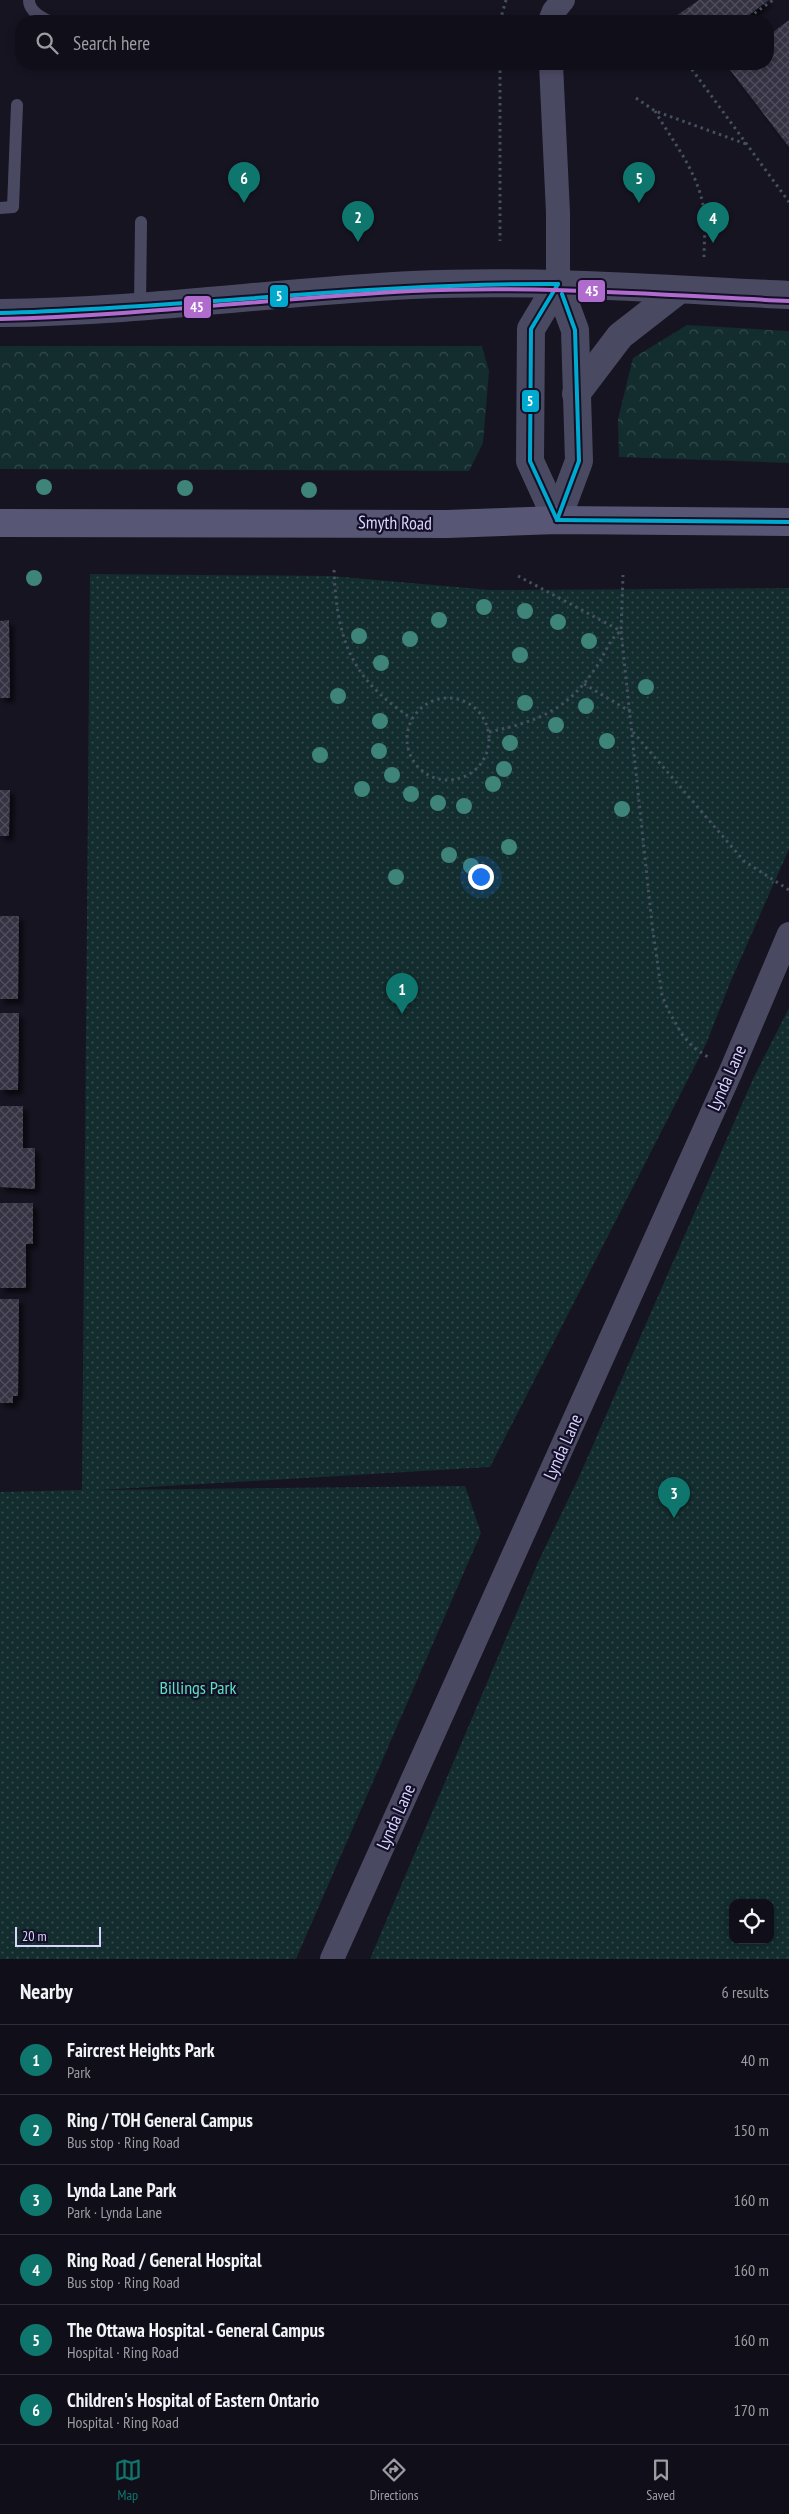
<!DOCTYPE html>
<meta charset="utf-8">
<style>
:root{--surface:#100f19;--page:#1e1d26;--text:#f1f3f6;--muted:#9c9ca2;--line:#302f38;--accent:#0f766e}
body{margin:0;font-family:"PT Sans Narrow",sans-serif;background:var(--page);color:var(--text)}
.controls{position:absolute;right:15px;bottom:15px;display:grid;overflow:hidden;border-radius:10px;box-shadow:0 2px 8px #0003}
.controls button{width:45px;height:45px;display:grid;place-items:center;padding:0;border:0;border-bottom:1px solid var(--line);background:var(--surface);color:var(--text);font:25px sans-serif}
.scale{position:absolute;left:15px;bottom:12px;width:86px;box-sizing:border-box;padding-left:5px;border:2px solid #d9d4ff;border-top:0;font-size:14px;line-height:18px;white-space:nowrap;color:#d9d4ff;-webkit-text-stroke:4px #130f26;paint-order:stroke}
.you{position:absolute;left:480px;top:876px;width:18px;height:18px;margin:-12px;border:4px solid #fff;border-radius:50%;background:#1a73e8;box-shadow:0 0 0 8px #1a73e833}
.badge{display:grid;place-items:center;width:32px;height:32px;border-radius:50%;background:var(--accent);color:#fff;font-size:16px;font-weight:700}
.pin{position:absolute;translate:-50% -41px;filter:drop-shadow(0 1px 2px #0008)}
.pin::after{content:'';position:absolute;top:26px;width:18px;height:15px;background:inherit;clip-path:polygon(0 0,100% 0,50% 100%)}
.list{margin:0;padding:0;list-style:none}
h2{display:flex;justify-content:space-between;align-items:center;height:65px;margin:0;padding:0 20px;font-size:21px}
h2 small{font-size:16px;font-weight:400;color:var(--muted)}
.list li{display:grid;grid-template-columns:32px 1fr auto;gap:15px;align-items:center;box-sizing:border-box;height:70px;padding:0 20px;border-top:1px solid var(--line)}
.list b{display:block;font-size:19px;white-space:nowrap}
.list p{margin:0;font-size:16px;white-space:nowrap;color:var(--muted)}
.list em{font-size:16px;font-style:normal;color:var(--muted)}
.icon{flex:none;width:28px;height:28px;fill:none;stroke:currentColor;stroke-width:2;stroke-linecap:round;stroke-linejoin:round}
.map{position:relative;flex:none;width:789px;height:1959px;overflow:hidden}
.search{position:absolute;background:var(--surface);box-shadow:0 2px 8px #0003;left:15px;right:15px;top:15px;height:55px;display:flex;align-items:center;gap:12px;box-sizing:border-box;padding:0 18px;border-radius:20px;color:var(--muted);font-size:19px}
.sheet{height:485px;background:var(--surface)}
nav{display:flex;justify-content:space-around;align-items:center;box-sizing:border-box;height:70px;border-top:1px solid var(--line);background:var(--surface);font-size:14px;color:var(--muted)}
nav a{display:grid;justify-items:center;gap:2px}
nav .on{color:var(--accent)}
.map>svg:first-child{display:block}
.forest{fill:url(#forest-crowns)}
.park{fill:url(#park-dots);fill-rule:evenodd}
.building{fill:url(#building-cross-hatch);filter:url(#shadow)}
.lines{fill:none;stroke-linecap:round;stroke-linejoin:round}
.path{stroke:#44505f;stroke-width:3;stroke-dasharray:2.5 4;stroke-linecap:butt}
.service{stroke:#4a4962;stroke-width:12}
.minor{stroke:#4a4962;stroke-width:24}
.tertiary{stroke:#4a4962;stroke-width:28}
.secondary{stroke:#575674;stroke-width:28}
.bus-1-casing{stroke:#130f26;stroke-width:8}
.bus-2-casing{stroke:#130f26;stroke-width:8}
.bus-1{stroke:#00a9ce;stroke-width:4}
.bus-2{stroke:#b06ccc;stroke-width:4}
.tree{fill:#3e8478}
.labels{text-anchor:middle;stroke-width:4.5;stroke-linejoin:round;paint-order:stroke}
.street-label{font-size:18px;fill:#d9d4ff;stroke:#130f26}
.park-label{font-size:18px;fill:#5fe0c0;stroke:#130f26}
.line-badge{stroke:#130f26;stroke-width:2}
.badge-label{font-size:14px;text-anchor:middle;font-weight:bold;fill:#fff}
</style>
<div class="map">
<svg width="789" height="1959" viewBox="0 0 789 1959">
<defs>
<pattern id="forest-crowns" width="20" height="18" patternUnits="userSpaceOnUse" patternTransform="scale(1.25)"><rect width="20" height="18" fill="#132c2d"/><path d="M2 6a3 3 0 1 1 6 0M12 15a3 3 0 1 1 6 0" fill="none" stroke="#354a4c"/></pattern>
<pattern id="park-dots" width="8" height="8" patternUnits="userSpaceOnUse" patternTransform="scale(1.25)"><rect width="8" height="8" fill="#132c2d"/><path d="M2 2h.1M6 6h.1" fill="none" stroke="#354a4c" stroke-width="1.8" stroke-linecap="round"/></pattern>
<pattern id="building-cross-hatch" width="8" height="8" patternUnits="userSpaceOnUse" patternTransform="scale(1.25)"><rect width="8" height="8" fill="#343243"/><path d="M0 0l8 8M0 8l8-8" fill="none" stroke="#514f5f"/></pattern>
<filter id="shadow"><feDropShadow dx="4.5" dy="4.5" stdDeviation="2.5" flood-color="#0009"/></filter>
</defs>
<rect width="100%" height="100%" fill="#161421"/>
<g class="forest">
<polygon points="687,325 789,331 789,463 619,457 618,419 633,358"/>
<polygon points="0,346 482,346 489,371 483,443 469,471 0,469"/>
</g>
<g class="park">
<polygon points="90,574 331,576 490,590 789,588 789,849 730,983 706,1044 490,1467 99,1490 465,1486 481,1533 296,1959 0,1959 0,1492 82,1490"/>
<path d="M789 1008V1959H370L539 1560 579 1477 753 1079ZM733 1903H770V1940H733Z"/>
</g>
<g class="building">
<polygon points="699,0 769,0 741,21 679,21 676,16"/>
<polygon points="789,20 789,147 727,66 731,64 768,64 768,36"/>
<polygon points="9,620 10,698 0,698 0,621"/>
<polygon points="0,790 10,790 9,836 0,836"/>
<polygon points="0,916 19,916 18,999 0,999"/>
<polygon points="0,1013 19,1013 18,1090 0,1090"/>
<polygon points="0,1106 23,1106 23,1148 35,1148 35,1189 0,1187"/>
<polygon points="0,1203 33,1203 33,1244 26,1244 26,1288 0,1288"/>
<polygon points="0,1299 19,1299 18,1396 13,1396 13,1403 0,1403"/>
</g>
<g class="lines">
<g class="path">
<polyline points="500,21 506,0"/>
<polyline points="744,21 773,0"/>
<polyline points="500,64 500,241"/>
<polyline points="688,64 789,202"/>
<polyline points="636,98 655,111 746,144"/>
<path d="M655 111C673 142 699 173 704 211 706 226 704 242 704 257"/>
<path d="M334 570C336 615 342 657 376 690 386 701 400 710 412 719"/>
<polyline points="518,576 621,631 652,924 662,995 668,1010 683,1036 693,1047 708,1057"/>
<polyline points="584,684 631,712"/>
<circle cx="448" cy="739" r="41"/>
<path d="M489 732C539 721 568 710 597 666 605 654 609 639 621 631L623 575"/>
<polyline points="633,732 744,861 789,890"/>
</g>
<g class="service">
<path d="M29 0C29 11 40 17 49 21"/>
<polyline points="0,208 13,207 17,105"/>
<polyline points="140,306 141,222"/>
</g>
<g class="minor">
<polyline points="550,21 554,11 563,0"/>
<polyline points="551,64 558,213 558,284"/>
<polyline points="332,1959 731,1071 789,934"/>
</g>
<g class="tertiary">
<path d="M0 313C138 312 274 292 412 285 537 279 664 289 789 295"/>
<polyline points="576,394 620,336 679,290"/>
<polyline points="557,520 530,461 531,329 558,284"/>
<polyline points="557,520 579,461 575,330 558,284"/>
</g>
<polyline class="secondary" points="0,523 447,524 557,520 789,522"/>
<g class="bus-1-casing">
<g id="bus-1">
<path d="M0 313C186 308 371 283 558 284"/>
<polyline points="557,520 530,461 531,329 558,284"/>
<polyline points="557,520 579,461 575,330 562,294"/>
<polyline points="557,520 789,522"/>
</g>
</g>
<g class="bus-2-casing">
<path id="bus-2" d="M0 319C138 316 274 298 412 291 537 285 663 295 789 301"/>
</g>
<use href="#bus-1" class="bus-1"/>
<use href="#bus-2" class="bus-2"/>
</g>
<g class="tree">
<circle cx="44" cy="487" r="8"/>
<circle cx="185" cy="488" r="8"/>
<circle cx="309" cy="490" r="8"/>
<circle cx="34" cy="578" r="8"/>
<circle cx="484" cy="607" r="8"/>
<circle cx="525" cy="611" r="8"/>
<circle cx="439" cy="620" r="8"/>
<circle cx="558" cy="622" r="8"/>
<circle cx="359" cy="636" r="8"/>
<circle cx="410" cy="639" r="8"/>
<circle cx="589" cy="641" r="8"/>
<circle cx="520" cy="655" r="8"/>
<circle cx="381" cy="663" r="8"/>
<circle cx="646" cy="687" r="8"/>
<circle cx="338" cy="696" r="8"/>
<circle cx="525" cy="703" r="8"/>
<circle cx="586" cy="706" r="8"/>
<circle cx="380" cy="721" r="8"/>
<circle cx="556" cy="725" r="8"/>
<circle cx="607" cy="741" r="8"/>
<circle cx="510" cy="743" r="8"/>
<circle cx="379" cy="751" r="8"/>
<circle cx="320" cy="755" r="8"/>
<circle cx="504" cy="769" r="8"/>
<circle cx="392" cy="775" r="8"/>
<circle cx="493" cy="784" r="8"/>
<circle cx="362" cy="789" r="8"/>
<circle cx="411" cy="794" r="8"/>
<circle cx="438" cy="803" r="8"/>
<circle cx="464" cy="806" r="8"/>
<circle cx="622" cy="809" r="8"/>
<circle cx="509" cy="847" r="8"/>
<circle cx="449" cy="855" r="8"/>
<circle cx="471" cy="866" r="8"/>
<circle cx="396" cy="877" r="8"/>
</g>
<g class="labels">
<g class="street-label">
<text transform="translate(395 523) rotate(1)" y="6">Smyth Road</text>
<text transform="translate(727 1078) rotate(-66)" y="6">Lynda Lane</text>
<text transform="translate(563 1447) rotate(-66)" y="6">Lynda Lane</text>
<text transform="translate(396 1817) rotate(-66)" y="6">Lynda Lane</text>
</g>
<g class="park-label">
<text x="198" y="1694">Billings Park</text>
</g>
</g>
<g class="line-badge">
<rect x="577" y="279" width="29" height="24" rx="5" fill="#b06ccc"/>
<rect x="269" y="284" width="20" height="24" rx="5" fill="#00a9ce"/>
<rect x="183" y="295" width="29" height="24" rx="5" fill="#b06ccc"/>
<rect x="521" y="389" width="19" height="24" rx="5" fill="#00a9ce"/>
</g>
<g class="badge-label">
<text x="592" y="296">45</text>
<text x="279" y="301">5</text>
<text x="197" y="312">45</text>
<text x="530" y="406">5</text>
</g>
</svg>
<div class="controls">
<button><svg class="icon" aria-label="locate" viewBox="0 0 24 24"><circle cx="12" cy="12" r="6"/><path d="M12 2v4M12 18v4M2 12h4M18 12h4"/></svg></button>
</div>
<div class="scale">20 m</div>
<div class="you"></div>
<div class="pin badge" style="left:402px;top:1014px">1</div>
<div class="pin badge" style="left:358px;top:242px">2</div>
<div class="pin badge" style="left:674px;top:1518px">3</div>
<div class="pin badge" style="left:713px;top:243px">4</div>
<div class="pin badge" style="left:639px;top:203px">5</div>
<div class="pin badge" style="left:244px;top:203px">6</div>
<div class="search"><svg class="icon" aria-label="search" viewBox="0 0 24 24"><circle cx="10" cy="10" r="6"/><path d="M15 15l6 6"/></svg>Search here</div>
</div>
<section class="sheet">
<h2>Nearby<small>6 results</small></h2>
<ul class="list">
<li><span class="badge">1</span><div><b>Faircrest Heights Park</b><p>Park</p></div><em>40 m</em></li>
<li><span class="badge">2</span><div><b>Ring / TOH General Campus</b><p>Bus stop · Ring Road</p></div><em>150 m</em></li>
<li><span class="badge">3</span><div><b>Lynda Lane Park</b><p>Park · Lynda Lane</p></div><em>160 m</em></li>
<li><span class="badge">4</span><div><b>Ring Road / General Hospital</b><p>Bus stop · Ring Road</p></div><em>160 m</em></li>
<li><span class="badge">5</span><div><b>The Ottawa Hospital - General Campus</b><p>Hospital · Ring Road</p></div><em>160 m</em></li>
<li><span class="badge">6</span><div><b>Children's Hospital of Eastern Ontario</b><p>Hospital · Ring Road</p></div><em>170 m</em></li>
</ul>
</section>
<nav>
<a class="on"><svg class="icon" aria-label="map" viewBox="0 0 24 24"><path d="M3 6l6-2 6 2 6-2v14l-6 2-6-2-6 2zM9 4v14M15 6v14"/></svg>Map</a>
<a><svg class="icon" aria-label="directions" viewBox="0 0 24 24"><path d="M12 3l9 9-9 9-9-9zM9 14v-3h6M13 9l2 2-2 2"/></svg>Directions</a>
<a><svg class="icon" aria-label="saved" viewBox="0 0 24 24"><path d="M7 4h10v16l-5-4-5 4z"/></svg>Saved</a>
</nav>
